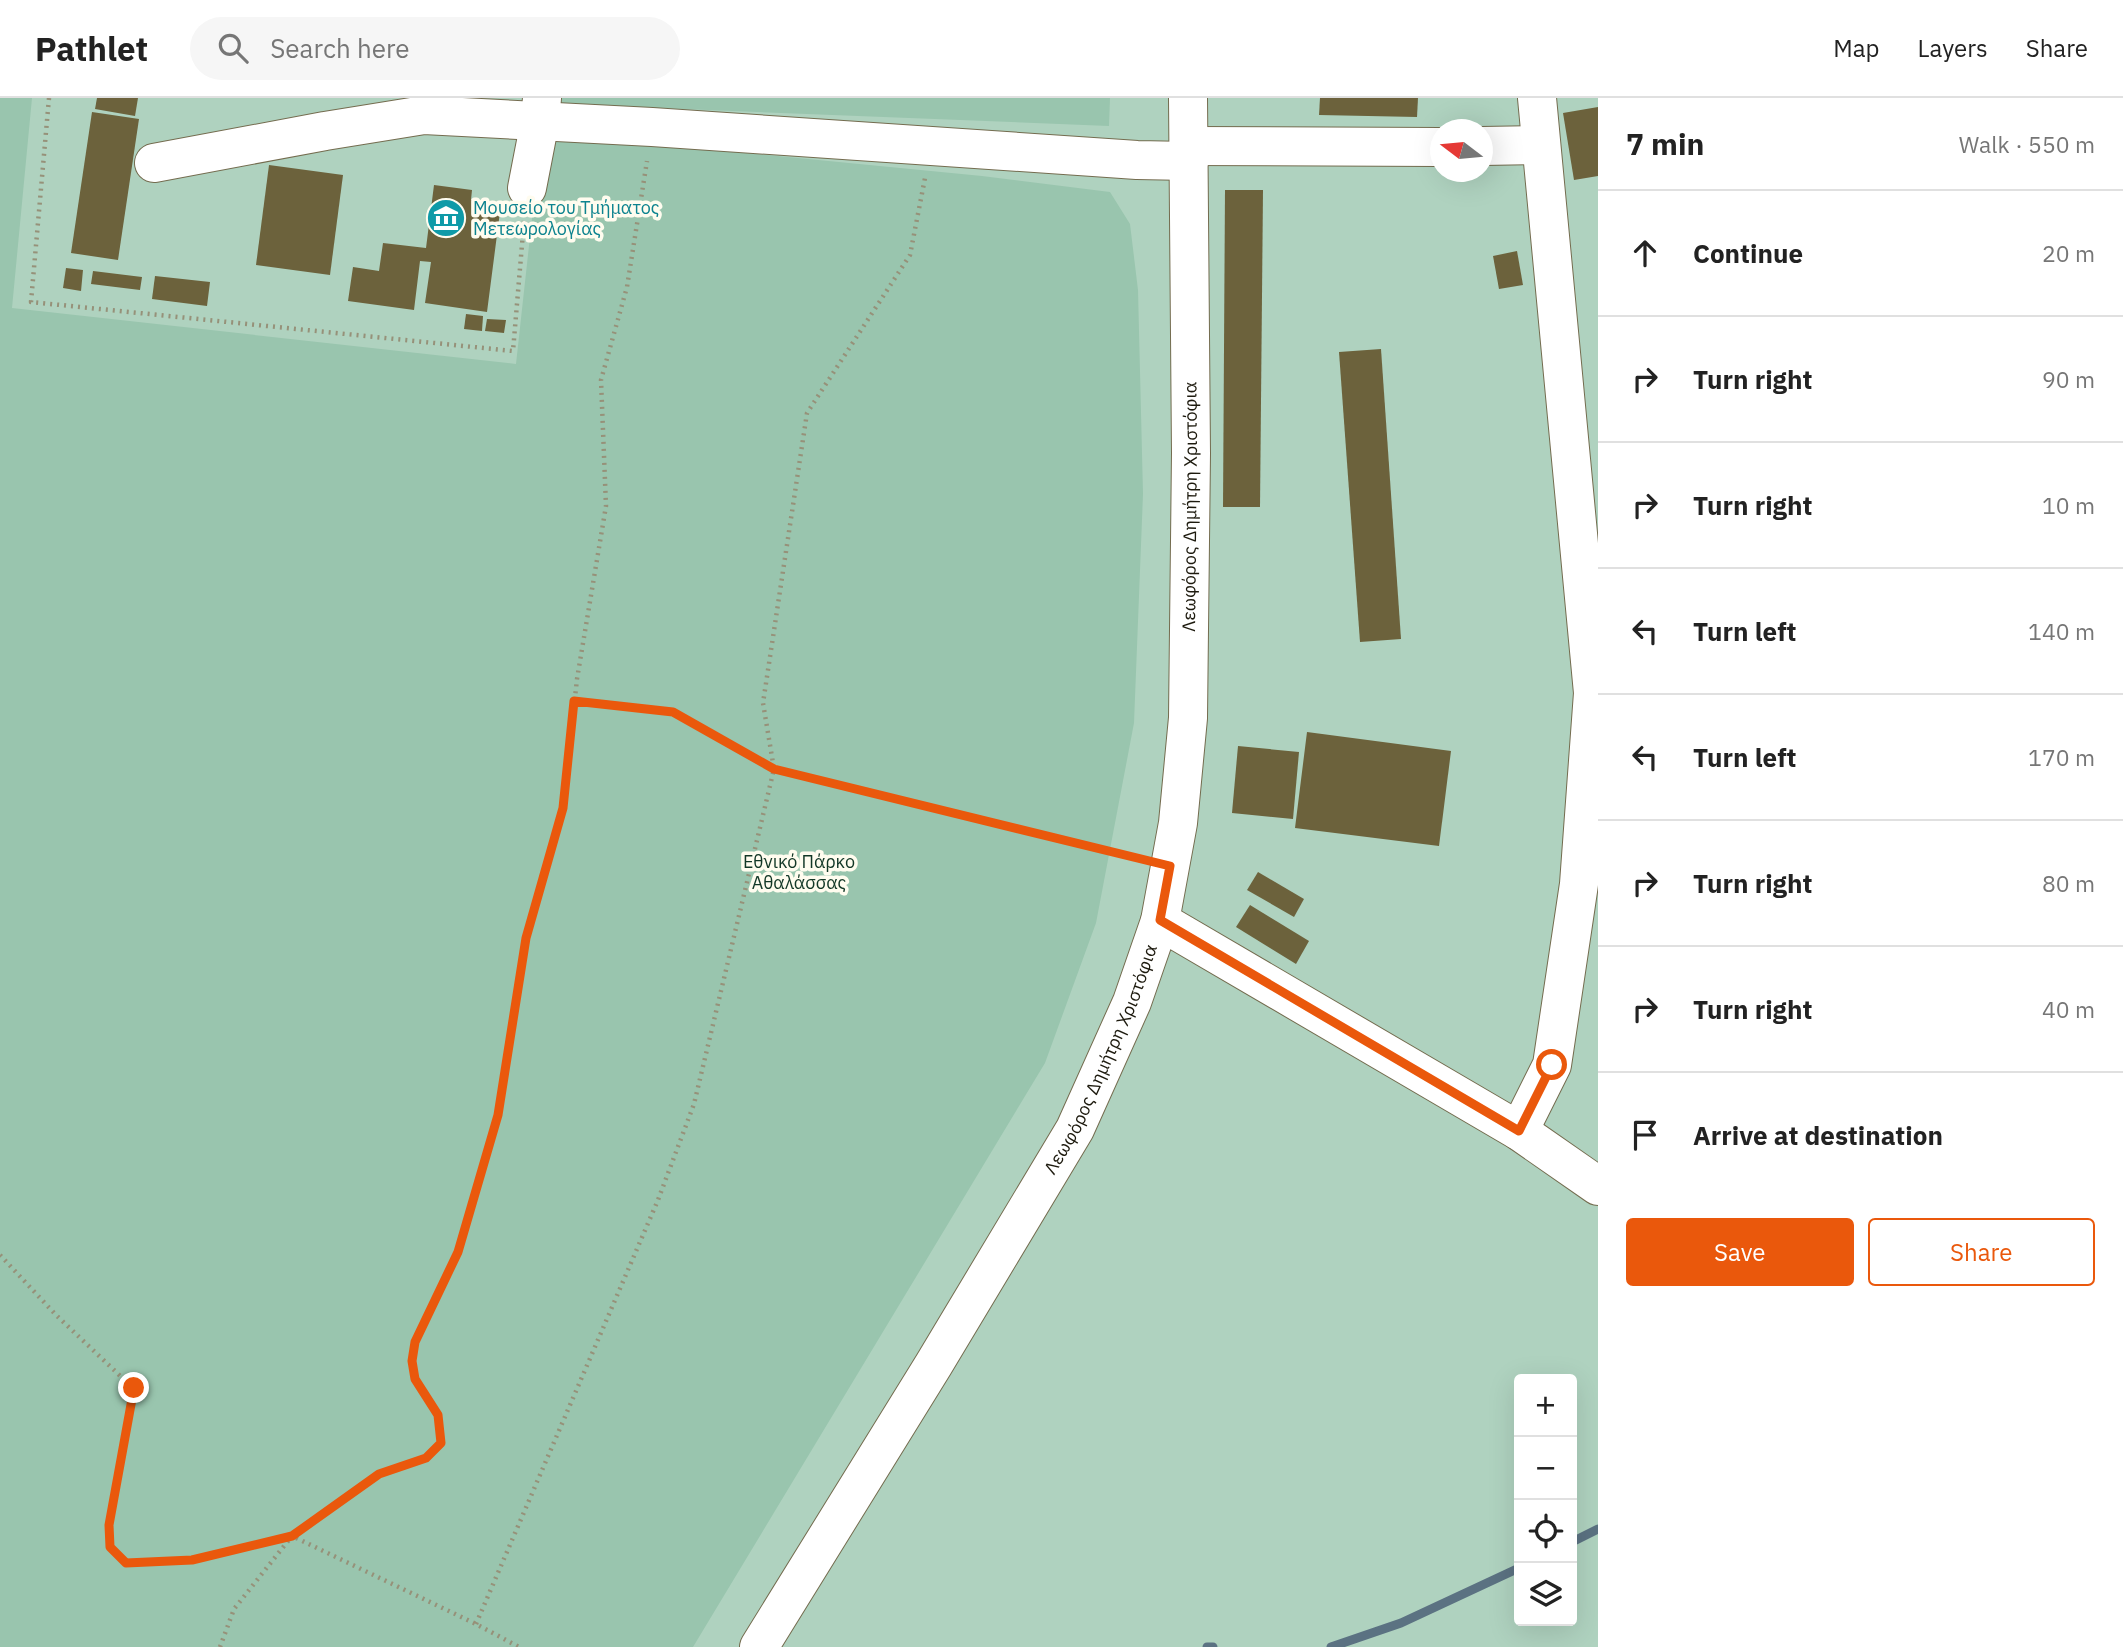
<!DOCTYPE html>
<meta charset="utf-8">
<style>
:root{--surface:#fff;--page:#f6f6f6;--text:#222;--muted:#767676;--line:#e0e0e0;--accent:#ea580c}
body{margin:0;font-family:"IBM Plex Sans",sans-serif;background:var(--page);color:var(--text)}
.controls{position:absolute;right:21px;bottom:21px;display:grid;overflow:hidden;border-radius:7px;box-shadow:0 7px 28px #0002}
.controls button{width:63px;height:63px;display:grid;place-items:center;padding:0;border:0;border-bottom:2px solid var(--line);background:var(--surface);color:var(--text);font:35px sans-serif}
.compass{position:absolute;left:1430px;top:21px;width:63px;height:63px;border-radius:50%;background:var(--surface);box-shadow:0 7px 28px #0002;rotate:286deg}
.stop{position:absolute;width:21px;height:21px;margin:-16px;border:5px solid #ea580c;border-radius:50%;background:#fff}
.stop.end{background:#ea580c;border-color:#fff;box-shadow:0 2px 7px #0008}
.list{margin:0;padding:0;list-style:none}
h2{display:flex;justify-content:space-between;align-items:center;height:91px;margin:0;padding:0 28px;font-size:30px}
h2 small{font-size:23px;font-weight:400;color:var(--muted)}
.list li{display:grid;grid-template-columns:46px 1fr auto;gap:21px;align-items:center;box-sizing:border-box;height:126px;padding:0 28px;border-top:2px solid var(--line)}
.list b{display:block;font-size:26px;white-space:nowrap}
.list em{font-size:23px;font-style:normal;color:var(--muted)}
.actions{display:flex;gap:14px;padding:21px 28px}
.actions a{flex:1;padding:16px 0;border:2px solid var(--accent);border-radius:7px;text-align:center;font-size:24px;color:var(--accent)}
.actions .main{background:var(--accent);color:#fff}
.icon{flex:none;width:38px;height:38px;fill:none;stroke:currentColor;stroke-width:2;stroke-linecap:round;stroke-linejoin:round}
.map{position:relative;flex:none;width:1598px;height:1549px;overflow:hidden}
header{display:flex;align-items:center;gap:42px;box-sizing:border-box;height:98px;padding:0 35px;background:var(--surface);border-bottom:2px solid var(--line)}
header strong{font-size:33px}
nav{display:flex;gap:38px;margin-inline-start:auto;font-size:24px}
.search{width:490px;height:63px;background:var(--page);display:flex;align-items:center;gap:18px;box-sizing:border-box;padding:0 24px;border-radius:38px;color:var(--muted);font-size:26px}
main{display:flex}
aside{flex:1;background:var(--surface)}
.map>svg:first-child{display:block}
.green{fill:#afd2bf;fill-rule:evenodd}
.forest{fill:#99c5ae}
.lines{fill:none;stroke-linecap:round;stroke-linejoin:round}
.stream{stroke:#5b7282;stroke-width:9}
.building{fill:#6c623c}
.minor-casing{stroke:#746c4f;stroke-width:40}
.major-casing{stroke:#746c4f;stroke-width:40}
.path{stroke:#969179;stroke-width:4.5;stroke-dasharray:2 5;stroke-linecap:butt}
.minor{stroke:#fff;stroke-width:38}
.major{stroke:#fff;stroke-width:38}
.route{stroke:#ea580c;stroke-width:9}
.labels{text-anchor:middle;stroke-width:7;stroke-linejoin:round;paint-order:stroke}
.culture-label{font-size:18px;fill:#0d838f;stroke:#fffcef;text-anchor:start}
.street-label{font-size:18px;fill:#1d1a0e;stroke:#fffcef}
.park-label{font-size:18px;fill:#123726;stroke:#fffcef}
</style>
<header>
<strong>Pathlet</strong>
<div class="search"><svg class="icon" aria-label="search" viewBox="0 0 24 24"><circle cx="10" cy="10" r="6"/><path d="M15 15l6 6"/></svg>Search here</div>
<nav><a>Map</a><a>Layers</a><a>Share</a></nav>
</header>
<main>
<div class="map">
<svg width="1598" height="1549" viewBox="0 0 1598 1549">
<rect width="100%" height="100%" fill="#f7efce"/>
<path class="green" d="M0 0H1598V1549H0ZM1440 32H1482V74H1440ZM1519 1281H1572V1523H1519Z"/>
<g class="forest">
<polygon points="0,0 32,0 12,210 516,266 536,84 550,36 982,78 1110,94 1130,126 1138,192 1143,396 1134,625 1096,825 1045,965 693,1549 0,1549"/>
<polygon points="557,0 1110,0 1109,28 557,6"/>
</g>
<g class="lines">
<g class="stream">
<polyline points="1572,1444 1598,1431"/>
<polyline points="1207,1549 1213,1549"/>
<polyline points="1331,1549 1401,1525 1519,1470"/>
</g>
</g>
<g class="building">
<polygon points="97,0 138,0 135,18 95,11"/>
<polygon points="1320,0 1418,0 1417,19 1319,17"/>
<polygon points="1598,9 1598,78 1574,82 1563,15"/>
<polygon points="92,14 139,21 118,162 71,155"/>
<polygon points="269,67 343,77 330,177 256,167"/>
<polygon points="434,87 472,92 471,102 501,106 487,214 425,205 431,164 420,163 414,212 348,203 353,169 379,173 383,145 426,150"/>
<polygon points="1225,92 1263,92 1260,409 1223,409"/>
<polygon points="1517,153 1523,187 1499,191 1493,158"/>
<polygon points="66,170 83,172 81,193 63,190"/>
<polygon points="93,173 142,179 140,192 91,186"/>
<polygon points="155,178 210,184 207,208 152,201"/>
<polygon points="466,216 483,218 482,233 464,231"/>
<polygon points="487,221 506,222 504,235 485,233"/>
<polygon points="1381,251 1401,541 1360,544 1339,254"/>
<polygon points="1307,634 1451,653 1439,748 1295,730"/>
<polygon points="1238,648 1299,654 1293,721 1232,715"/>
<polygon points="1258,774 1304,801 1294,819 1247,792"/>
<polygon points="1250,807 1309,843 1296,866 1236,829"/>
</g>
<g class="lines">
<g class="minor-casing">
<g id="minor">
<polyline points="1189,48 1440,49"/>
<polyline points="1482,48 1541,47"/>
<polyline points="154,65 325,33 424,17 652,29 1137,62 1189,63"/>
<polyline points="527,90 540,23 542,0"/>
<polyline points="1160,823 1519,1033 1598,1088"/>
<polyline points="1519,1033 1552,967 1579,786 1593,595 1537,0"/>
</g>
</g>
<g class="major-casing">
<g id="major">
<path id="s1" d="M759 1549 934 1266 1075 1031 1132 904 1160 823 1178 725 1188 620 1191 355 1188 0"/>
</g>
</g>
<g class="path">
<polyline points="49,0 31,204 513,253 524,123"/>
<polyline points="574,603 673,614 774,671 1139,760"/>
<polyline points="0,1157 56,1217 134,1291 109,1427 110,1449 126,1465 192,1462 292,1438 476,1526 519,1549"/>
<polyline points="476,1526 658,1102 694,1006 774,671 763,605 807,315 910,157 925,80"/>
<polyline points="220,1549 234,1511 292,1438 379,1376 426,1360 441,1345 438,1317 415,1281 412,1263 415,1244 458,1154 498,1017 526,840 563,711 577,581 606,408 601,282 627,189 647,63"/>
</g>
<use href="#minor" class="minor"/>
<use href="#major" class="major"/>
</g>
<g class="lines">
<polyline class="route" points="134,1290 109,1427 110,1449 126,1465 192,1462 292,1438 379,1376 426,1360 441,1345 438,1317 415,1281 412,1263 415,1244 458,1154 498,1017 526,840 563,710 574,603 673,614 774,671 1170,768 1160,822 1519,1033 1552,967"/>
</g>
<defs>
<g id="museum-disc" transform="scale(2.0125)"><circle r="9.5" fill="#0f9aa8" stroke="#fffcef"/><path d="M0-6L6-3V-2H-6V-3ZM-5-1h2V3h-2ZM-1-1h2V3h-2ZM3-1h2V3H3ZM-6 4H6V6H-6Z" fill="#fff"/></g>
</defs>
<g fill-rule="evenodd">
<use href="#museum-disc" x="446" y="120"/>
</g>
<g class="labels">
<g class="culture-label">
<text x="473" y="116">Μουσείο του Τμήματος<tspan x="473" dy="21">Μετεωρολογίας</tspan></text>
</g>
<g class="street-label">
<text dy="6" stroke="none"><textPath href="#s1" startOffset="1248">Λεωφόρος Δημήτρη Χριστόφια</textPath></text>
<text dy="6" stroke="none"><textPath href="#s1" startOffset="681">Λεωφόρος Δημήτρη Χριστόφια</textPath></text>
</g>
<g class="park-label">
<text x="799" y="770">Εθνικό Πάρκο<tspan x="799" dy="21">Αθαλάσσας</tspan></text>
</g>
</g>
</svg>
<div class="controls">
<button>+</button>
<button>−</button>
<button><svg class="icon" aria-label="locate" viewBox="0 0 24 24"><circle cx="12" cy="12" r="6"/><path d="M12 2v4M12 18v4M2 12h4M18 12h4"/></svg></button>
<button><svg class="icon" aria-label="layers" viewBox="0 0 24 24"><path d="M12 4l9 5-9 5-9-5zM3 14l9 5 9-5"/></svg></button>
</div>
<svg class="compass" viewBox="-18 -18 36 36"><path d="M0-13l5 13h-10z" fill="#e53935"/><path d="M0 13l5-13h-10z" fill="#767676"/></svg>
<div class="stop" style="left:1552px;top:967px"></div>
<div class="stop end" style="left:134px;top:1290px"></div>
</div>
<aside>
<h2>7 min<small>Walk · 550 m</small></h2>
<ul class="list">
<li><svg class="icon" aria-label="ahead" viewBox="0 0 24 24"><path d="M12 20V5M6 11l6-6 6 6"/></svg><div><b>Continue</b></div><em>20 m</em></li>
<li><svg class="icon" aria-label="right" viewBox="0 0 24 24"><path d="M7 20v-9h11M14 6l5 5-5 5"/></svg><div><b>Turn right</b></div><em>90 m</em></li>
<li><svg class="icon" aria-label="right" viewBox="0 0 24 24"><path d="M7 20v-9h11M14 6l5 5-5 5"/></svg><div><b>Turn right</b></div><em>10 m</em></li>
<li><svg class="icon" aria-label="left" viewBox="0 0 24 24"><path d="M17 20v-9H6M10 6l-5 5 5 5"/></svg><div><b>Turn left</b></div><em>140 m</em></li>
<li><svg class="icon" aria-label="left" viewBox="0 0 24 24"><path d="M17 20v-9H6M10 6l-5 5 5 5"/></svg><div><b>Turn left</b></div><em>170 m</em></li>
<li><svg class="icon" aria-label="right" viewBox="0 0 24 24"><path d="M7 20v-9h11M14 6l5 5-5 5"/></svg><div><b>Turn right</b></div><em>80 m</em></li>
<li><svg class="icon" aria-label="right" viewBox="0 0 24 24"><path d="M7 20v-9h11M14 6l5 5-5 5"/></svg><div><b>Turn right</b></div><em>40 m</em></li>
<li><svg class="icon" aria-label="arrive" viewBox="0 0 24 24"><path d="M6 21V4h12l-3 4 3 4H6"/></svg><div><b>Arrive at destination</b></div></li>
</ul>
<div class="actions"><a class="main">Save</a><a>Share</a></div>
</aside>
</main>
